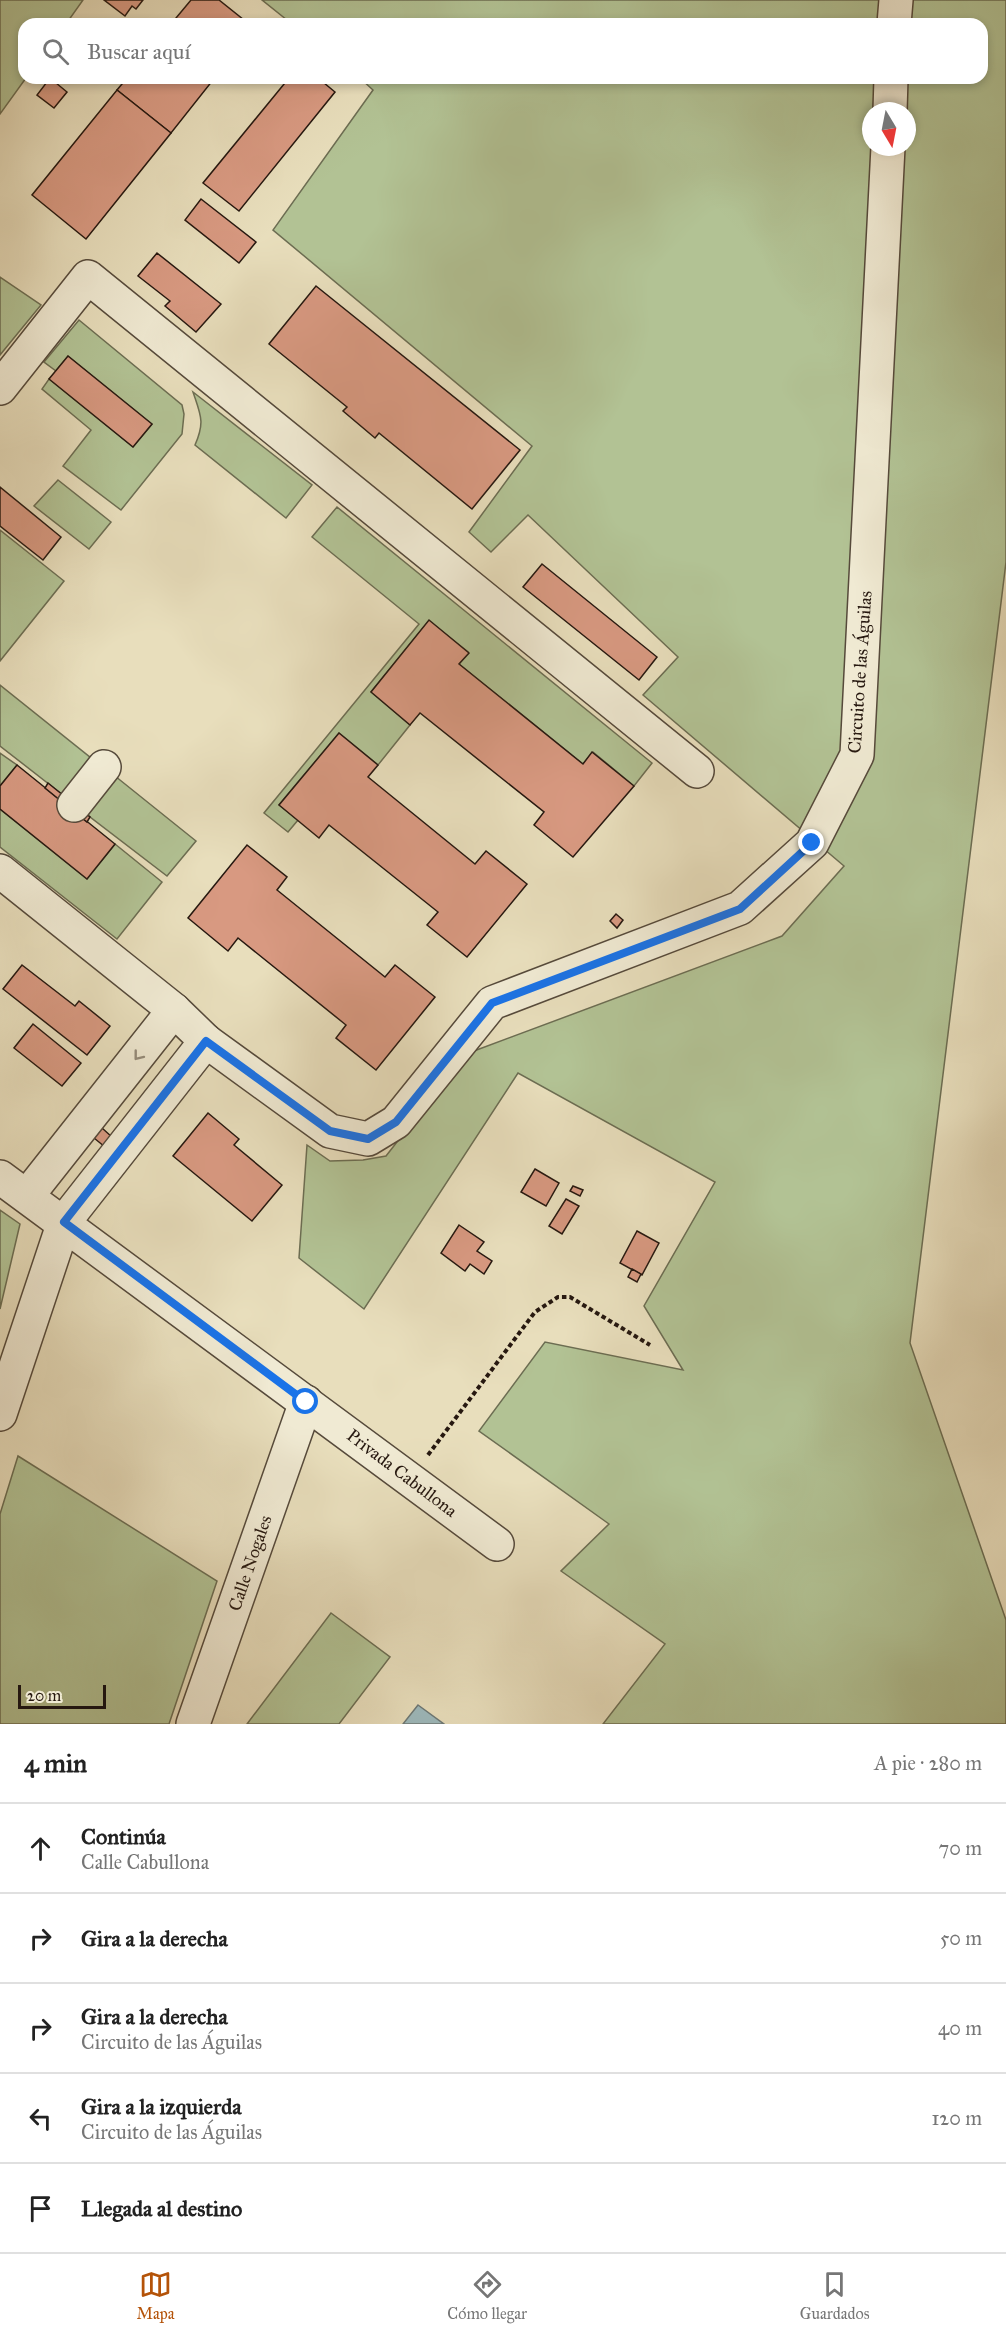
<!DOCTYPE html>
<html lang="es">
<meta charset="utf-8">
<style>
:root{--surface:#fff;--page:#f6f6f6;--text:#222;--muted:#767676;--line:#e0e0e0;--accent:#b45309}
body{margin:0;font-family:"IM FELL Great Primer",serif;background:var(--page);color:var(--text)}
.compass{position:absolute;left:862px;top:102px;width:54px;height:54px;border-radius:50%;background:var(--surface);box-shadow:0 3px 9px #0003;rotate:170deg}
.scale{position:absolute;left:18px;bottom:15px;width:88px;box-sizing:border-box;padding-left:6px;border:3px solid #261810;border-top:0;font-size:16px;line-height:21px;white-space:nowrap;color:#261810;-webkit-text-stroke:4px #f0ead3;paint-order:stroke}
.stop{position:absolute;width:18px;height:18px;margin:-14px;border:4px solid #1a73e8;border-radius:50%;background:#fff}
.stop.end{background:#1a73e8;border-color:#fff;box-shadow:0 2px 6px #0008}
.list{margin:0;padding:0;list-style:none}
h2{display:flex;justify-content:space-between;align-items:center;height:78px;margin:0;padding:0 24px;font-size:26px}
h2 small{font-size:20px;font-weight:400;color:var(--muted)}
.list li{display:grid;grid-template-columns:39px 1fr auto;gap:18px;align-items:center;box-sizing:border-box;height:90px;padding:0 24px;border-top:2px solid var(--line)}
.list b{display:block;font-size:22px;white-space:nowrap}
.list p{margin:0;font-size:20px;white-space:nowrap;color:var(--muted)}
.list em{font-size:20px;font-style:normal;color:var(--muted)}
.icon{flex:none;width:33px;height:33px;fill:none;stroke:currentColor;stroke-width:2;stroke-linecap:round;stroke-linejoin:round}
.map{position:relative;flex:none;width:1006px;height:1724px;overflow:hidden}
.search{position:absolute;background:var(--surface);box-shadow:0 3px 9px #0003;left:18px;right:18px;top:18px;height:66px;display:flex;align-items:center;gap:15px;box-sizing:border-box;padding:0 21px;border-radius:18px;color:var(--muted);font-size:22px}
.sheet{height:528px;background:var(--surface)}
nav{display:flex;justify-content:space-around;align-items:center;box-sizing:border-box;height:84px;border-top:2px solid var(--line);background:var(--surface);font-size:16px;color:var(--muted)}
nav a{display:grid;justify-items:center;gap:3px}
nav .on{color:var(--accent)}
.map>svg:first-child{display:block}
.green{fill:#b2c294;stroke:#6c6d52;stroke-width:1.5;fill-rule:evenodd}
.water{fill:#9db9bc;stroke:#6d7977;stroke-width:1.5}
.building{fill:#d89981;stroke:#261810;stroke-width:1.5}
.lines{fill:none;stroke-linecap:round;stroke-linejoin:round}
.minor-casing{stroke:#564a3b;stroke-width:36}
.path{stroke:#261810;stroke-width:4;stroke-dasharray:4.5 3;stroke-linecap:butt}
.minor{stroke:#f0ead3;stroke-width:33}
.oneway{stroke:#958c7b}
.route{stroke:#1a73e8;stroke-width:8}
.labels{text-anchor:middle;stroke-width:4.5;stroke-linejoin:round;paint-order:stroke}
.street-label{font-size:18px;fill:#261810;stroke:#f0ead3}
</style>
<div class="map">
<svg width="1006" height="1724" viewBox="0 0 1006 1724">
<rect width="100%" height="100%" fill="#e8debc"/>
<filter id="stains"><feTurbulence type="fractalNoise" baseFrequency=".00333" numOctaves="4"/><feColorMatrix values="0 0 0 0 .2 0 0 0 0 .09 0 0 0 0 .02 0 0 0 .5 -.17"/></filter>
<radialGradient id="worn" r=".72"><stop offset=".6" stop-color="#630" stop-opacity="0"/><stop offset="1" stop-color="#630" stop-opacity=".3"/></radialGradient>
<g class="green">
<polygon points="0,0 83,0 66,24 24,24 24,78 26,78 0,114"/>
<path d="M262 0H1006V562L910 1343 1006 1620V1724H603L665 1644 561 1571 609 1524 479 1431 545 1342 683 1370 644 1306 715 1182 518 1073 364 1309 299 1258 307 1145 330 1161 363 1160 386 1156 466 1054 782 936 844 866 643 695 678 657 528 515 491 552 469 532 532 446 273 230 373 90 360 78H982V24H292ZM871 111H907V147H871Z"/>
<polygon points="0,277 41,305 0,355"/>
<polygon points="79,320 182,405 184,414 182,434 121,510 63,466 91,430 42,389 49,379 133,447 152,424 68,356 56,371 44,362"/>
<path d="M193 392 312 485 286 518 195 445C205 422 201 416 193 392Z"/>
<polygon points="58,480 111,522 89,549 34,506"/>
<polygon points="337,507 652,763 634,786 593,752 583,764 459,664 468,652 429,621 371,692 410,725 378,765 339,733 279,805 298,820 288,832 264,813 419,624 312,537"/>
<polygon points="0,530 64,581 0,661"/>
<polygon points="0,685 96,762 68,799 0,746"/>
<polygon points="0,753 17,765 0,786"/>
<polygon points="110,772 196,841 167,876 81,810"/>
<polygon points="0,809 87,879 115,844 162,882 117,939 0,847"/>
<polygon points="0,1210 20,1224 0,1309"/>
<polygon points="18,1456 217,1581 169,1724 0,1724 0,1514"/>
<polygon points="331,1613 390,1657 339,1724 247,1724"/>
</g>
<polygon class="water" points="418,1705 444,1724 403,1724"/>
<g class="building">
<polygon points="104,0 143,0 136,9 132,6 125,16"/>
<polygon points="191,0 219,0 249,24 171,24"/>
<polygon points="50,78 67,92 54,108 37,95"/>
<polygon points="127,78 210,78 213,80 171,133 117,90"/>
<polygon points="289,78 318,78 335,92 239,211 203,183"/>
<polygon points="117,90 171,133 86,239 32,195"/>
<polygon points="201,199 256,242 239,263 185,220"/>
<polygon points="157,253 221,304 196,332 165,306 170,301 138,276"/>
<polygon points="316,286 520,450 472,509 379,433 375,438 343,411 347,407 269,344"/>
<polygon points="68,356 152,424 133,447 49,379"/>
<polygon points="0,487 61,537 43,560 0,526"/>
<polygon points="542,564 657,657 639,680 523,587"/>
<polygon points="429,620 469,653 459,664 583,764 592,752 634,786 573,857 534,825 544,812 420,713 410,725 371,692"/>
<polygon points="339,733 378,765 368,777 475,864 486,851 527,884 467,957 427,925 438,912 329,825 319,838 279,805"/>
<polygon points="17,765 115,844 87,879 0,809 0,786"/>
<polygon points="48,783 90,817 87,822 45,788"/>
<polygon points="247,845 287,877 277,890 385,977 395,965 435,997 376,1070 336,1038 346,1025 238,938 228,951 188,918"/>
<polygon points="616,914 623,920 617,928 610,921"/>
<polygon points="22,965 75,1006 79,1001 110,1026 87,1055 3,989"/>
<polygon points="33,1024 81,1063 62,1086 14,1048"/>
<polygon points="208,1113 239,1139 234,1145 282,1185 252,1221 173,1156"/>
<polygon points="102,1128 112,1137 105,1147 94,1138"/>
<polygon points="535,1169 559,1183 546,1206 521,1192"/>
<polygon points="573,1186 583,1190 580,1196 570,1191"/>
<polygon points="566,1199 579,1206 562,1234 549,1226"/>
<polygon points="459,1225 484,1242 477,1251 492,1261 484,1274 470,1264 465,1271 441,1253"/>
<polygon points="637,1231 659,1243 642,1275 620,1263"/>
<polygon points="632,1269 641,1274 637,1282 628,1277"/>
</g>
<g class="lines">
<g class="minor-casing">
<g id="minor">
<polyline points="894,24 896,0"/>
<polyline points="890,111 891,78"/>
<polyline points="0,388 88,277 697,771"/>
<polyline points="74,805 104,767"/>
<polyline points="0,871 174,1010 206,1041 330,1131 368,1139 396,1122 492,1003 740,908 812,843 857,755 888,147"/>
<polyline points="0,1177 497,1544"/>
<polyline points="27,1196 174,1010"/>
<polyline points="0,1414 64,1222 206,1041"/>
<polyline points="193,1724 306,1402"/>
</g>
</g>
<polyline class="path" points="428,1455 535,1312 558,1297 570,1297 650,1345"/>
<use href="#minor" class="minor"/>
</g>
<defs><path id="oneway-chevron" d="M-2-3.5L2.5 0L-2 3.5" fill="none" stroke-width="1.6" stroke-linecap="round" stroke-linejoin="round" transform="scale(1.5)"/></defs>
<use class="oneway" href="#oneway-chevron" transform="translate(138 1056) rotate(128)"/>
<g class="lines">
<polyline class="route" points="306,1402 64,1222 206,1041 330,1131 368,1139 396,1122 492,1003 740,909 812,843"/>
</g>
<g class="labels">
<g class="street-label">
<text transform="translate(860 672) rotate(-86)" y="6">Circuito de las Águilas</text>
<text transform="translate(402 1473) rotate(37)" y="6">Privada Cabullona</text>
<text transform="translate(250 1563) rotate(-71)" y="6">Calle Nogales</text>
</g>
</g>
<rect width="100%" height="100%" filter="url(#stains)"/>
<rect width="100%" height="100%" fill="url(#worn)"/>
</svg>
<svg class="compass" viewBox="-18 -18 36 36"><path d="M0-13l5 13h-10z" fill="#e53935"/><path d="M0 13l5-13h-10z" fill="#767676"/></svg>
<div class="scale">20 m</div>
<div class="stop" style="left:306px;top:1402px"></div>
<div class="stop end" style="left:812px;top:843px"></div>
<div class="search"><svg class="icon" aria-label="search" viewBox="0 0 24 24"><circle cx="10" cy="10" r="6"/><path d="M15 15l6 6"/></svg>Buscar aquí</div>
</div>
<section class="sheet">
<h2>4 min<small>A pie · 280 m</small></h2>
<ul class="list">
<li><svg class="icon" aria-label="ahead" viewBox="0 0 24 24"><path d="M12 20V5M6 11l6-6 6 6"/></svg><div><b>Continúa</b><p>Calle Cabullona</p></div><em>70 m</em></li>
<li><svg class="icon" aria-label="right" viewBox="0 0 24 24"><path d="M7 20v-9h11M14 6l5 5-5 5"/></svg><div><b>Gira a la derecha</b></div><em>50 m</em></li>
<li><svg class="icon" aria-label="right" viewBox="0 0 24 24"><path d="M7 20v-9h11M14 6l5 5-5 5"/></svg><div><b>Gira a la derecha</b><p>Circuito de las Águilas</p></div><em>40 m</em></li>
<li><svg class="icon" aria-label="left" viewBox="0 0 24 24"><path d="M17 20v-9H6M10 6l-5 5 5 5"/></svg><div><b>Gira a la izquierda</b><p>Circuito de las Águilas</p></div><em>120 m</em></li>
<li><svg class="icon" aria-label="arrive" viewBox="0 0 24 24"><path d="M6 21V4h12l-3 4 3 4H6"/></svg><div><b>Llegada al destino</b></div></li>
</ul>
</section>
<nav>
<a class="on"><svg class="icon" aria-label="map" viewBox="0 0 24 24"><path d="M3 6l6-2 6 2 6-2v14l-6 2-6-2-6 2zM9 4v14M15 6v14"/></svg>Mapa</a>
<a><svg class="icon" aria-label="directions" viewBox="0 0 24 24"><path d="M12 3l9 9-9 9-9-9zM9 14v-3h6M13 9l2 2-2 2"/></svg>Cómo llegar</a>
<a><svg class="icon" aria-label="saved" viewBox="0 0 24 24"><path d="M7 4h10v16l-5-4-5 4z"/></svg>Guardados</a>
</nav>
